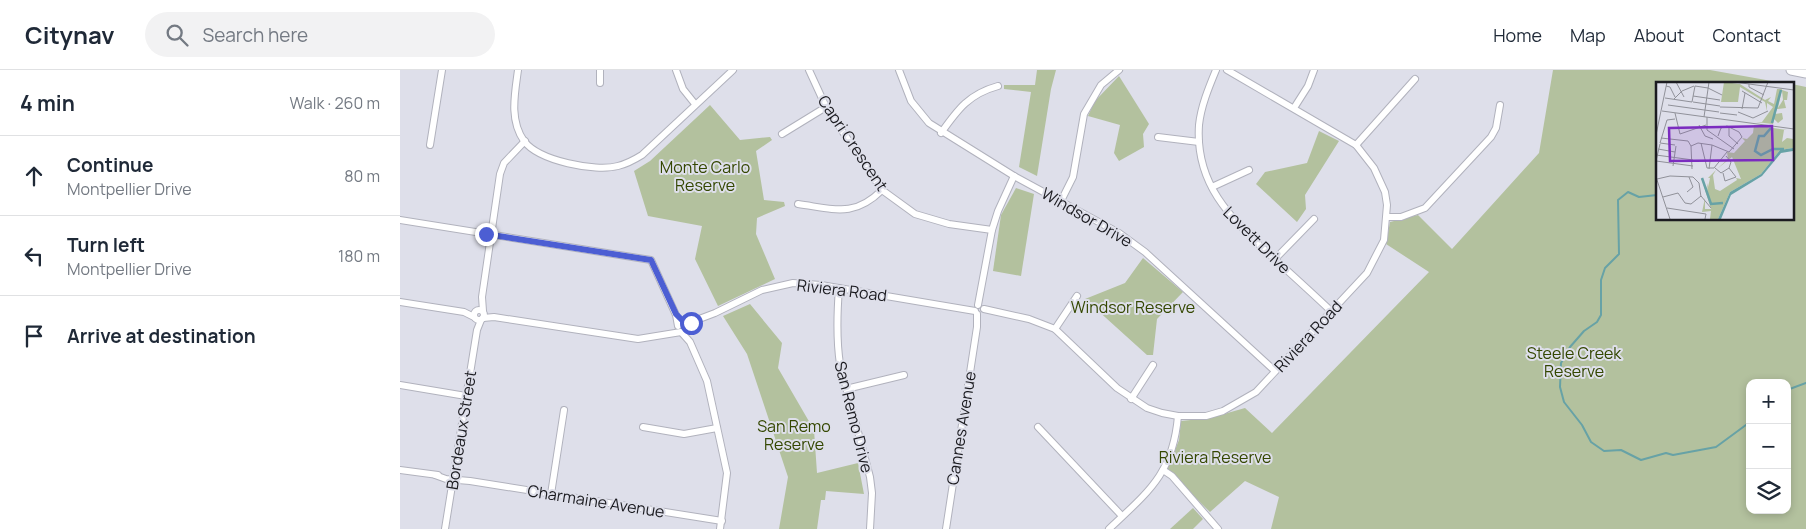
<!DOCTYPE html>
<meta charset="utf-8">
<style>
:root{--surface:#fff;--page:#f2f2f3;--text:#1f2937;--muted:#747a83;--line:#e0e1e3}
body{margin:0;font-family:Manrope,sans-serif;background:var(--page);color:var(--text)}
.controls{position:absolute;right:15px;bottom:15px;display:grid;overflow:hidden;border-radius:10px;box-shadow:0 2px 8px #0003}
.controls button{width:45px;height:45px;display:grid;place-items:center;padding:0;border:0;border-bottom:1px solid var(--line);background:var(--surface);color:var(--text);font:25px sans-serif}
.stop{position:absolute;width:15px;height:15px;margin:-11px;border:4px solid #4c5ed3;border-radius:50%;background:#fff}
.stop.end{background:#4c5ed3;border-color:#fff;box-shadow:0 1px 5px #0008}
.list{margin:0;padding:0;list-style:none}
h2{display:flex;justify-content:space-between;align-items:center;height:65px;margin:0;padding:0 20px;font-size:21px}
h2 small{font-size:16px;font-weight:400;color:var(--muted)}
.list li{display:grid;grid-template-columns:32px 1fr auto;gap:15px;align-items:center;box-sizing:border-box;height:80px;padding:0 20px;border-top:1px solid var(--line)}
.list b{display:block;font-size:19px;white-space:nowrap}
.list p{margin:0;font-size:16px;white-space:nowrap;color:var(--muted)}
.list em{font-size:16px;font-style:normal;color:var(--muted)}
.icon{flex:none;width:28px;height:28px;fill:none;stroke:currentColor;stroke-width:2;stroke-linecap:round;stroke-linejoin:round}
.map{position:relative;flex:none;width:1406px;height:459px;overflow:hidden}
header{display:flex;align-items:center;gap:30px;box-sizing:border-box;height:70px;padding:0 25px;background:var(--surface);border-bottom:1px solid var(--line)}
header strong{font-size:24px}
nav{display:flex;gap:28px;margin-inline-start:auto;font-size:18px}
.search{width:350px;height:45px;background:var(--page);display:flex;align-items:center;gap:12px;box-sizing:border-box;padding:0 18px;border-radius:28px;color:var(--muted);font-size:19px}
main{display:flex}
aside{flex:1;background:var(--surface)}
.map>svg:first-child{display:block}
.green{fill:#b3c19e;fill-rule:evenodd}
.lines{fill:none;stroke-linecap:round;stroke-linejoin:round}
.stream{stroke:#67a2a6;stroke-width:2}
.street-casing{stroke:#b1b2bd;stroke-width:8}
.secondary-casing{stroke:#b1b2bd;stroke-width:11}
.street{stroke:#fff;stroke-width:6}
.secondary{stroke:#fff;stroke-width:9}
.route{stroke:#4c5ed3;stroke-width:6}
.labels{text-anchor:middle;stroke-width:4;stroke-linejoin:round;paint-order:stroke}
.street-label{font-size:16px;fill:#1b1b20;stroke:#dedfea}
.park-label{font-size:16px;fill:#344701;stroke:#dedfea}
.inset-river{fill:none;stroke:#67a2a6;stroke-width:2.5}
.inset-road{fill:none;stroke:#909199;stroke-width:1}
.view{fill:#7b2cbf;fill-opacity:0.15;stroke:#7b2cbf;stroke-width:2.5}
.inset-edge{fill:none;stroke:#1b1b20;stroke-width:2.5}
</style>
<header>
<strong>Citynav</strong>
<div class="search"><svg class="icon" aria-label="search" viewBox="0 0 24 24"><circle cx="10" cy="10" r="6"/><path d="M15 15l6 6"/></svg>Search here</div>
<nav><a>Home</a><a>Map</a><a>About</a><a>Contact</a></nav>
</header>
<main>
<aside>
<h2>4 min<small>Walk · 260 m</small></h2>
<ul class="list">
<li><svg class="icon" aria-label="ahead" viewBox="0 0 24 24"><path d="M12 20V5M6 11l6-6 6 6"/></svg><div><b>Continue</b><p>Montpellier Drive</p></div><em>80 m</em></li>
<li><svg class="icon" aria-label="left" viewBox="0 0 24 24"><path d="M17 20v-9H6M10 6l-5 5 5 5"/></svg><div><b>Turn left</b><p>Montpellier Drive</p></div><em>180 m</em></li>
<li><svg class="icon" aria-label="arrive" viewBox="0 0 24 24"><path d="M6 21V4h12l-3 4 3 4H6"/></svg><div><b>Arrive at destination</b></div></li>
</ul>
</aside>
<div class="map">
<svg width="1406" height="459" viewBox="0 0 1406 459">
<rect width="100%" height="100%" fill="#dedfea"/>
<g class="green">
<polygon points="637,0 656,0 651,19 637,106 619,97 631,22 604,19 604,15 635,15"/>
<path d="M1153 0H1310L1389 14H1257V149H1392V14L1406 17V459H871L879 427 845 411 810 442 767 400 779 370 781 351 810 348 845 338 872 363 1029 202 986 174 990 152 1018 145 1052 179 1139 83ZM1350 313H1387V440H1350Z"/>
<polygon points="719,6 749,54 743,64 744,77 719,91 714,83 720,55 688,46 695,31"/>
<polygon points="310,35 340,70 370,67 372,70 356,81 364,130 384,132 385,136 357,148 356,164 375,209 318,236 295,189 302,156 248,146 234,101 250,91"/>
<polygon points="919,61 939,71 905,125 906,139 897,152 856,114 865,102 907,93"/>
<polygon points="616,118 634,124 621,206 593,201 601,145"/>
<polygon points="743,188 783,222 757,249 753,285 747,285 685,229 725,213"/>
<polygon points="350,234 382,273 378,298 414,360 417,403 458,393 464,424 426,421 425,430 421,430 417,459 379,459 388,407 347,284 323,246"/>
<polygon points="793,438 803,449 793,459 770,459"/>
</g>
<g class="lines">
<g class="stream">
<polyline points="1257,125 1239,127 1228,122 1218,130 1219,184 1205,198 1201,210 1201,245 1197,252 1184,261 1170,277 1161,293 1160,317 1164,332 1182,355 1191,372 1204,381 1221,380 1241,390 1266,383 1273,385 1316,377 1350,352"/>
<polyline points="1387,320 1406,313"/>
</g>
<g class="street-casing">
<g id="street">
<path d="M118 0C115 23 109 50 124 71 139 91 195 102 218 96 226 94 234 90 242 85L333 0"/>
<polyline points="200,0 200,13"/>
<polyline points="276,0 283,19 295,34"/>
<polyline points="409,0 426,37 482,120 515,144 549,154 592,160"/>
<polyline points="499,0 511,31 529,53 614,106 719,163 745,182 875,301"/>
<path d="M816 0C809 17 801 36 799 55 795 114 830 147 869 184 890 203 911 222 931 241"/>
<polyline points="894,38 908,16 914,0"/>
<path d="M541 63C558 39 569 24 598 16"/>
<polyline points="382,64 426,37"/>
<polyline points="758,67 799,72"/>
<polyline points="30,75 42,0"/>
<polyline points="956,75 1015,9"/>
<polyline points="812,117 849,100"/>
<polyline points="661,131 673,107 684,44 701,15 719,0"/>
<path d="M398 134C434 139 454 148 482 120"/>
<polyline points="988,147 1001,147 1025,138 1091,67 1096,58 1100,35"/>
<polyline points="0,150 251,190 276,245 278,256"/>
<polyline points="875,189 914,149"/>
<path d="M439 218C437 244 436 268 440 294L470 407 472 423 470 459"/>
<polyline points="0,232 64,242 74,247"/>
<polyline points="578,235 592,160 598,141 614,106"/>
<polyline points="584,239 629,249 655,259 717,318 747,338 762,343 778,346 806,346 823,341 856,322 967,203 984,170 987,135 985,122 974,98 956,75 827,0"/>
<circle cx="79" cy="245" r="5"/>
<polyline points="83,241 82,227 100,104 104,93 125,71"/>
<polyline points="83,248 94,247 238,269 281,262"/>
<polyline points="286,254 315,243 362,220 393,213 421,215 575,241"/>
<polyline points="655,259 677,226"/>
<polyline points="282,263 290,272 307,311 327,403 320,459"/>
<polyline points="0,315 66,326"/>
<polyline points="446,319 504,305"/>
<polyline points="731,329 753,295"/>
<polyline points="243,357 284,364 317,358"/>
<polyline points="638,357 722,446"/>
<polyline points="0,400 38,405"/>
<polyline points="763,400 772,406 818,459"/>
<polyline points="35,405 46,409 70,411 322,451"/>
<polyline points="151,424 164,340"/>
<polyline points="45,459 77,260 81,250"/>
<polyline points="546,459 577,257 577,244"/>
<path d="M709 459C748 422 773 404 778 346"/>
</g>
</g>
<g class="secondary-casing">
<polyline id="secondary" points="1391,0 1406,3"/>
</g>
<use href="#street" class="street"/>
<use href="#secondary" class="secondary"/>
</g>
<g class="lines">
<polyline class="route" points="86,164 251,190 276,244 286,254 291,253"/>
</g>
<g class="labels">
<g class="street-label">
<text transform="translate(453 73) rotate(56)" y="6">Capri Crescent</text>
<text transform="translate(687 147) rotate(30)" y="6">Windsor Drive</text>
<text transform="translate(857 170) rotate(45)" y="6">Lovett Drive</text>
<text transform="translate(442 220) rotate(7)" y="6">Riviera Road</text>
<text transform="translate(908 266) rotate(-47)" y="6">Riviera Road</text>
<text transform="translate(454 347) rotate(76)" y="6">San Remo Drive</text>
<text transform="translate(561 358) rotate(-81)" y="6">Cannes Avenue</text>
<text transform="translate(61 360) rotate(-81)" y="6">Bordeaux Street</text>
<text transform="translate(196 431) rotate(9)" y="6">Charmaine Avenue</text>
</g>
<g class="park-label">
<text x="305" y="103">Monte Carlo<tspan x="305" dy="18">Reserve</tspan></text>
<text x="733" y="243">Windsor Reserve</text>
<text x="1174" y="289">Steele Creek<tspan x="1174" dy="18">Reserve</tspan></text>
<text x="394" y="362">San Remo<tspan x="394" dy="18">Reserve</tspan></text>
<text x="815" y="393">Riviera Reserve</text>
</g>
</g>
<g transform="translate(1256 12)">
<rect width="138" height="138" fill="#dedfea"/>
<path d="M68 0 84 2 109 18 115 15 112 19 118 22 121 7H126L122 26 127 18 126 8 132 10 131 18H128L130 26 121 27 119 32 126 31 127 37 122 41 118 37 117 42 100 40H106L117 25 111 21V29L109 20 84 5 82 20H65ZM98 43 131 48H128L126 60 131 56 137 57V66L124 68 105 92 74 110 62 137H54L55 129 46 130 49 116V127H55L45 95 50 107 52 101 51 110 54 96H52L60 88 57 93 59 107 64 109 81 98 80 96 85 97 76 75 61 87 72 77 71 70 78 71 89 59 86 56 91 57 97 51Z" fill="#b3c19e"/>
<path d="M137 66V69L125 71 106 94 75 113 65 137H62L74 110 105 92 124 68Z" fill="#67a2a6"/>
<path class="inset-river" d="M116 41 125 8M115 46 108 54H103L99 69 105 73 117 67H128M46 96 55 122 67 121"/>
<path class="inset-road" d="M20 0 28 15M78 0 138 8M93 2V5L108 13M10 4 14 5 19 15M39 4 52 6 66 13M86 9 106 21M37 14 64 18M9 16 36 20M18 17 26 9 38 4M36 20 39 4M37 20 64 24M12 23 63 30M64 25 102 26 112 0M86 27 89 11M6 29 138 47M82 30 97 36 112 29M19 31 24 52 50 43M64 31 81 33M48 35 53 0M51 35V48L78 67M43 43 49 54 57 57M73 44V54L82 62M0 53 11 0M5 56 32 59 35 64M4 61 11 38 19 37M4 61 19 63M45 61 51 86H58L71 70M56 63 73 70 86 55 83 50 71 44 65 46 62 54M35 64 36 87M35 64 42 61 56 63M2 67 19 70M0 73 37 78M0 79 37 84M0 79 4 62M17 84 20 64M59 86 65 91 73 86 75 80 70 74M53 87 56 63M67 91 69 99 80 95 73 86M0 95 14 137M1 97 14 94 37 95 43 101 45 115M31 110 37 105 33 95M45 114 55 126M7 115 22 111 29 121 35 122 45 114M11 126 50 132 49 137"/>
<path class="view" d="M116 44 117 78 14 79 13 46Z"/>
<rect width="138" height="138" class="inset-edge"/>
</g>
</svg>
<div class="controls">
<button>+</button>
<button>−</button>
<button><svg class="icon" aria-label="layers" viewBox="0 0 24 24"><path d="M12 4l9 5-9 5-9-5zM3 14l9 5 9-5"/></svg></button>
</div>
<div class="stop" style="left:291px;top:253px"></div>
<div class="stop end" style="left:86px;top:164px"></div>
</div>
</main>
